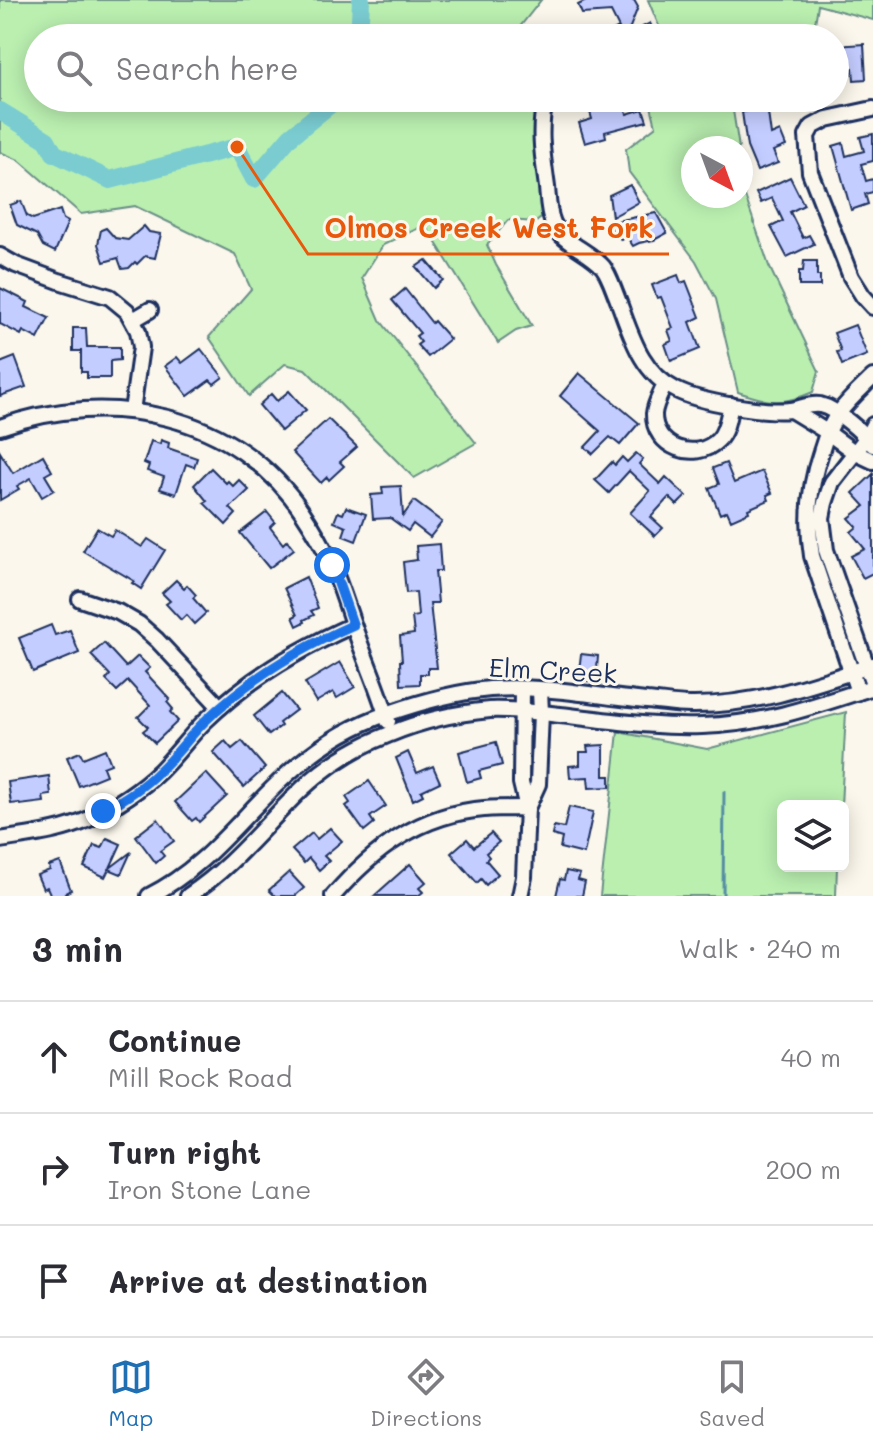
<!DOCTYPE html>
<meta charset="utf-8">
<style>
:root{--surface:#fff;--page:#f7f7f7;--text:#2b2b33;--muted:#7c7c81;--line:#e1e1e2;--accent:#1f6fb2}
body{margin:0;font-family:Mali,sans-serif;background:var(--page);color:var(--text)}
.controls{position:absolute;right:24px;bottom:24px;display:grid;overflow:hidden;border-radius:12px;box-shadow:0 4px 20px #0003}
.controls button{width:72px;height:72px;display:grid;place-items:center;padding:0;border:0;border-bottom:2px solid var(--line);background:var(--surface);color:var(--text);font:40px sans-serif}
.compass{position:absolute;left:681px;top:136px;width:72px;height:72px;border-radius:50%;background:var(--surface);box-shadow:0 4px 20px #0003;rotate:139deg}
.stop{position:absolute;width:24px;height:24px;margin:-18px;border:6px solid #1a73e8;border-radius:50%;background:#fff}
.stop.end{background:#1a73e8;border-color:#fff;box-shadow:0 2px 8px #0008}
.list{margin:0;padding:0;list-style:none}
h2{display:flex;justify-content:space-between;align-items:center;height:104px;margin:0;padding:0 32px;font-size:34px}
h2 small{font-size:26px;font-weight:400;color:var(--muted)}
.list li{display:grid;grid-template-columns:52px 1fr auto;gap:24px;align-items:center;box-sizing:border-box;height:112px;padding:0 32px;border-top:2px solid var(--line)}
.list b{display:block;font-size:30px;white-space:nowrap}
.list p{margin:0;font-size:26px;white-space:nowrap;color:var(--muted)}
.list em{font-size:26px;font-style:normal;color:var(--muted)}
.icon{flex:none;width:44px;height:44px;fill:none;stroke:currentColor;stroke-width:2;stroke-linecap:round;stroke-linejoin:round}
.map{position:relative;flex:none;width:873px;height:896px;overflow:hidden}
.search{position:absolute;background:var(--surface);box-shadow:0 4px 20px #0003;left:24px;right:24px;top:24px;height:88px;display:flex;align-items:center;gap:20px;box-sizing:border-box;padding:0 28px;border-radius:44px;color:var(--muted);font-size:30px}
.sheet{height:440px;background:var(--surface)}
nav{display:flex;justify-content:space-around;align-items:center;box-sizing:border-box;height:112px;border-top:2px solid var(--line);background:var(--surface);font-size:22px;color:var(--muted)}
nav a{display:grid;justify-items:center;gap:4px}
nav .on{color:var(--accent)}
.map>svg:first-child{display:block}
.green{fill:#baefb0;stroke:#6a8f87;stroke-width:2}
.lines{fill:none;stroke-linecap:round;stroke-linejoin:round}
.stream{stroke:#548da3;stroke-width:3}
.river{stroke:#7accd1;stroke-width:18}
.building{fill:#c4cdff;stroke:#1b2f5e;stroke-width:2}
.minor-casing{stroke:#1b2f5e;stroke-width:20}
.minor{stroke:#fbf7ec;stroke-width:14}
.route{stroke:#1a73e8;stroke-width:10}
.labels{text-anchor:middle;stroke-width:6;stroke-linejoin:round;paint-order:stroke}
.street-label{font-size:26px;fill:#1b2f5e;stroke:#fbf7ec}
.leader{fill:none;stroke:#e8590c;stroke-width:3}
.callout-dot{fill:#e8590c;stroke:#fbf7ec;stroke-width:3}
.callout-label{font-size:28px;text-anchor:middle;font-weight:bold;fill:#e8590c;stroke:#fbf7ec;stroke-width:6;stroke-linejoin:round;paint-order:stroke}
</style>
<div class="map">
<svg width="873" height="896" viewBox="0 0 873 896">
<rect width="100%" height="100%" fill="#fbf7ec"/>
<filter id="ink" filterUnits="userSpaceOnUse"><feTurbulence type="fractalNoise" baseFrequency=".0125" numOctaves="2"/><feDisplacementMap in="SourceGraphic" scale="16" xChannelSelector="R" yChannelSelector="G"/><feConvolveMatrix kernelMatrix="1 2 1 2 8 2 1 2 1" color-interpolation-filters="sRGB"/></filter>
<g filter="url(#ink)">
<g class="green">
<polygon points="0,0 541,0 511,38 38,38 38,98 528,98 535,116 535,140 546,214 536,222 508,220 487,245 496,265 532,326 516,331 498,343 425,225 383,245 362,278 380,320 476,443 414,478 305,369 285,364 249,396 209,337 251,289 235,254 135,206 81,214 19,160 0,152"/>
<polygon points="648,0 873,0 873,20 818,5 813,36 792,38 664,38"/>
<path d="M649 98H731L739 148H693V196H741V162L743 190 769 266 819 371 813 392C781 406 771 403 738 392L716 299 696 261 629 172 626 149 656 126Z"/>
<polygon points="846,712 841,806 783,806 783,866 837,866 836,896 600,896 618,732 707,749"/>
</g>
<g class="lines">
<polyline class="stream" points="723,896 724,792"/>
<g class="river">
<polyline points="359,38 361,0"/>
<polyline points="0,111 47,140 54,153 110,180 237,147 254,179 290,137 338,98"/>
</g>
</g>
<g class="building">
<polygon points="588,0 634,0 638,7 627,35 650,23 657,38 600,38 619,28 611,12 582,14 578,5"/>
<polygon points="864,44 866,79 854,80 853,68 835,68 835,46"/>
<polygon points="586,98 616,98 618,104 624,102 627,114 643,109 647,121 605,132 606,137 585,143 579,123 592,119"/>
<polygon points="753,98 766,98 771,135 780,131 786,146 773,151 778,163 757,171 747,147 742,112 755,110"/>
<polygon points="873,134 873,161 861,164 866,181 873,179 873,192 865,194 868,204 851,210 833,146 843,143 846,156 864,151 860,137"/>
<polygon points="790,177 804,205 790,212 803,238 809,235 814,244 787,257 771,227 783,221 772,198 761,203 756,193"/>
<polygon points="630,185 639,202 612,217 609,195"/>
<polygon points="21,201 27,216 33,219 60,210 63,219 68,222 55,252 43,246 37,235 17,225 10,205"/>
<polygon points="656,213 667,233 654,240 639,243 633,246 627,237 621,240 618,235 615,236 607,223"/>
<polygon points="144,226 149,232 161,234 155,258 145,256 137,264 135,262 129,268 122,269 118,258 104,262 98,244 101,230 106,228 115,238 128,240"/>
<polygon points="426,260 443,280 434,288 416,267"/>
<polygon points="804,261 817,261 817,276 820,276 820,286 799,286 799,271 803,271"/>
<polygon points="678,275 681,283 686,281 700,317 690,322 700,349 671,361 665,344 672,341 668,330 673,328 661,297 657,298 652,285"/>
<polygon points="0,288 28,302 26,307 49,318 38,339 23,331 21,335 0,324"/>
<polygon points="405,289 432,323 434,321 450,339 428,357 417,345 421,342 416,336 420,333 392,300"/>
<polygon points="855,325 867,355 842,365 837,352 841,351 834,333"/>
<polygon points="73,328 86,328 87,347 120,347 120,360 110,361 110,378 87,378 87,372 81,372 81,351 73,351"/>
<polygon points="201,349 223,377 214,384 210,380 188,396 165,366 177,357 182,363"/>
<polygon points="15,357 26,387 0,396 0,363"/>
<polygon points="579,373 639,423 620,445 610,437 593,454 585,447 600,431 560,396"/>
<polygon points="289,391 306,410 281,431 259,405 271,394 277,401"/>
<polygon points="328,419 357,447 340,462 344,466 329,480 327,477 321,483 292,452"/>
<polygon points="161,440 169,443 168,448 197,458 194,467 186,464 176,494 160,489 164,477 147,471 149,465 144,463 151,441 160,444"/>
<polygon points="0,452 13,473 43,455 52,471 45,475 54,490 42,497 31,478 17,486 19,489 0,500"/>
<polygon points="636,453 643,459 639,464 660,484 666,477 686,496 677,505 669,497 651,517 663,528 655,536 630,513 650,491 629,471 609,493 595,480 612,462 615,465 622,457 627,462"/>
<polygon points="726,463 734,483 762,471 772,493 767,495 769,500 748,509 749,512 731,520 727,511 720,514 709,488 719,484 713,468"/>
<polygon points="211,468 226,483 228,481 233,486 239,480 249,490 230,508 236,514 226,525 204,503 207,501 194,485"/>
<polygon points="873,474 873,573 863,578 851,556 865,549 851,532 857,527 849,518 865,506 853,493"/>
<polygon points="401,486 403,516 414,501 442,522 430,537 413,524 408,531 390,518 373,519 371,495 383,494 382,487"/>
<polygon points="346,507 366,514 356,541 343,536 346,527 334,522 338,512 343,514"/>
<polygon points="267,512 275,522 270,527 283,544 287,540 294,549 269,568 240,533"/>
<polygon points="97,528 111,536 115,530 142,547 148,539 165,550 141,589 132,583 134,581 83,551"/>
<polygon points="439,544 441,571 435,571 438,603 430,603 437,668 428,668 428,674 420,674 420,684 401,685 400,661 402,661 400,636 414,634 412,617 418,616 416,592 406,593 403,562 417,560 416,546"/>
<polygon points="306,577 318,608 311,611 314,615 304,620 305,622 297,626 293,617 297,615 284,588"/>
<polygon points="176,580 184,588 187,585 196,595 193,598 206,613 194,624 186,615 181,620 166,604 170,601 162,593"/>
<polygon points="51,625 55,635 70,630 79,653 33,672 19,638"/>
<polygon points="104,643 126,667 138,656 150,668 145,672 170,699 167,702 173,709 170,712 178,721 155,743 143,731 148,727 138,717 150,705 128,681 117,691 106,680 110,675 91,655"/>
<polygon points="581,654 598,656 596,682 578,680"/>
<polygon points="340,662 355,687 337,698 333,692 316,702 305,683"/>
<polygon points="282,693 296,710 279,723 281,726 269,735 254,716"/>
<polygon points="225,741 232,749 242,741 265,768 244,787 213,752"/>
<polygon points="496,742 502,765 479,771 481,778 467,782 459,752"/>
<polygon points="604,745 604,776 610,776 610,787 589,788 588,777 570,778 569,766 580,765 580,752 588,752 587,746"/>
<polygon points="105,749 111,764 103,767 106,775 79,786 67,757 80,752 83,758"/>
<polygon points="408,752 417,773 433,766 440,782 421,791 423,795 413,800 396,758"/>
<polygon points="206,773 227,796 199,822 196,818 192,821 175,802"/>
<polygon points="49,776 51,795 43,796 44,802 20,805 19,803 11,804 8,782"/>
<polygon points="369,781 386,806 370,817 374,823 364,831 346,806 350,803 346,797"/>
<polygon points="569,807 593,812 584,854 560,848 562,838 552,835 554,826 564,828"/>
<polygon points="158,819 174,841 160,851 164,856 156,863 136,836"/>
<polygon points="330,828 342,841 324,856 329,861 319,870 309,858 304,863 292,850 312,833 317,839"/>
<polygon points="491,833 499,842 486,853 489,857 486,860 498,874 486,885 481,879 477,883 451,853 467,839 474,847"/>
<polygon points="107,838 121,844 110,868 131,852 121,874 109,869 105,877 84,867 94,845 102,848"/>
<polygon points="60,862 71,890 65,893 66,896 51,896 47,887 43,889 37,875 50,870 49,866"/>
<polygon points="410,864 426,882 419,888 423,892 418,896 374,896"/>
<polygon points="566,871 580,874 578,880 585,882 582,896 556,896 560,879 564,880"/>
<polygon points="289,872 304,888 295,896 275,896 269,890"/>
</g>
<g class="lines">
<g class="minor-casing">
<g id="minor">
<path d="M537 98C545 103 551 102 560 98"/>
<path d="M545 102C538 131 543 157 547 187 548 198 548 212 553 223 563 244 588 250 603 267 609 275 612 285 616 295 630 330 639 372 676 390 699 402 764 413 790 410 800 409 809 403 820 405 837 409 862 432 873 445"/>
<polyline points="873,109 827,119 812,127 807,136 810,172 851,277 863,296 873,307"/>
<polyline points="0,256 16,265 59,281 110,297 127,311 138,331 141,347 132,411"/>
<polyline points="133,320 150,310"/>
<path d="M665 384C661 394 655 403 654 414 653 447 695 463 718 440 727 431 728 416 731 405"/>
<polyline points="791,410 827,432 854,452 873,461"/>
<polyline points="873,425 867,437 832,482 825,503 822,518 826,550 873,684"/>
<path d="M0 427C108 388 237 413 303 513 313 528 323 545 330 561 341 585 348 611 357 635 367 664 380 692 388 721"/>
<polyline points="80,599 118,612 139,624 157,640 220,707"/>
<polyline points="522,689 521,783 527,808"/>
<path d="M858 692 812 556C806 519 809 487 821 452 825 438 830 424 839 413 849 399 862 388 873 377"/>
<polyline points="527,808 538,784 541,713 540,690"/>
<path d="M0 840C30 835 62 832 89 819 115 806 139 791 160 771 176 755 189 737 205 721 248 679 299 649 353 625"/>
<path d="M149 896C212 865 247 807 299 764 325 742 357 724 389 713 421 702 456 692 490 689 542 685 596 696 647 701 661 702 676 705 690 705 754 706 813 685 873 665"/>
<path d="M188 896C235 865 263 826 303 788 327 765 359 746 390 734 421 721 457 713 490 710 510 709 531 712 551 714 599 719 654 728 702 726 765 724 815 706 873 687"/>
<path d="M333 896C373 850 420 814 484 809 498 808 512 808 527 808L524 877 520 896"/>
</g>
</g>
<use href="#minor" class="minor"/>
</g>
</g>
<g class="lines" filter="url(#ink)">
<path class="route" d="M103 811C123 800 142 788 158 772 175 757 188 738 204 722 247 680 298 649 353 625L332 565"/>
</g>
<g class="labels">
<g class="street-label">
<text transform="translate(553 671) rotate(3)" y="9">Elm Creek</text>
</g>
</g>
<path class="leader" d="M237 147L308 254H669"/>
<circle class="callout-dot" cx="237" cy="147" r="8"/>
<g class="callout-label">
<text x="489" y="238">Olmos Creek West Fork</text>
</g>
</svg>
<div class="controls">
<button><svg class="icon" aria-label="layers" viewBox="0 0 24 24"><path d="M12 4l9 5-9 5-9-5zM3 14l9 5 9-5"/></svg></button>
</div>
<svg class="compass" viewBox="-18 -18 36 36"><path d="M0-13l5 13h-10z" fill="#e53935"/><path d="M0 13l5-13h-10z" fill="#7c7c81"/></svg>
<div class="stop" style="left:332px;top:565px"></div>
<div class="stop end" style="left:103px;top:811px"></div>
<div class="search"><svg class="icon" aria-label="search" viewBox="0 0 24 24"><circle cx="10" cy="10" r="6"/><path d="M15 15l6 6"/></svg>Search here</div>
</div>
<section class="sheet">
<h2>3 min<small>Walk · 240 m</small></h2>
<ul class="list">
<li><svg class="icon" aria-label="ahead" viewBox="0 0 24 24"><path d="M12 20V5M6 11l6-6 6 6"/></svg><div><b>Continue</b><p>Mill Rock Road</p></div><em>40 m</em></li>
<li><svg class="icon" aria-label="right" viewBox="0 0 24 24"><path d="M7 20v-9h11M14 6l5 5-5 5"/></svg><div><b>Turn right</b><p>Iron Stone Lane</p></div><em>200 m</em></li>
<li><svg class="icon" aria-label="arrive" viewBox="0 0 24 24"><path d="M6 21V4h12l-3 4 3 4H6"/></svg><div><b>Arrive at destination</b></div></li>
</ul>
</section>
<nav>
<a class="on"><svg class="icon" aria-label="map" viewBox="0 0 24 24"><path d="M3 6l6-2 6 2 6-2v14l-6 2-6-2-6 2zM9 4v14M15 6v14"/></svg>Map</a>
<a><svg class="icon" aria-label="directions" viewBox="0 0 24 24"><path d="M12 3l9 9-9 9-9-9zM9 14v-3h6M13 9l2 2-2 2"/></svg>Directions</a>
<a><svg class="icon" aria-label="saved" viewBox="0 0 24 24"><path d="M7 4h10v16l-5-4-5 4z"/></svg>Saved</a>
</nav>
